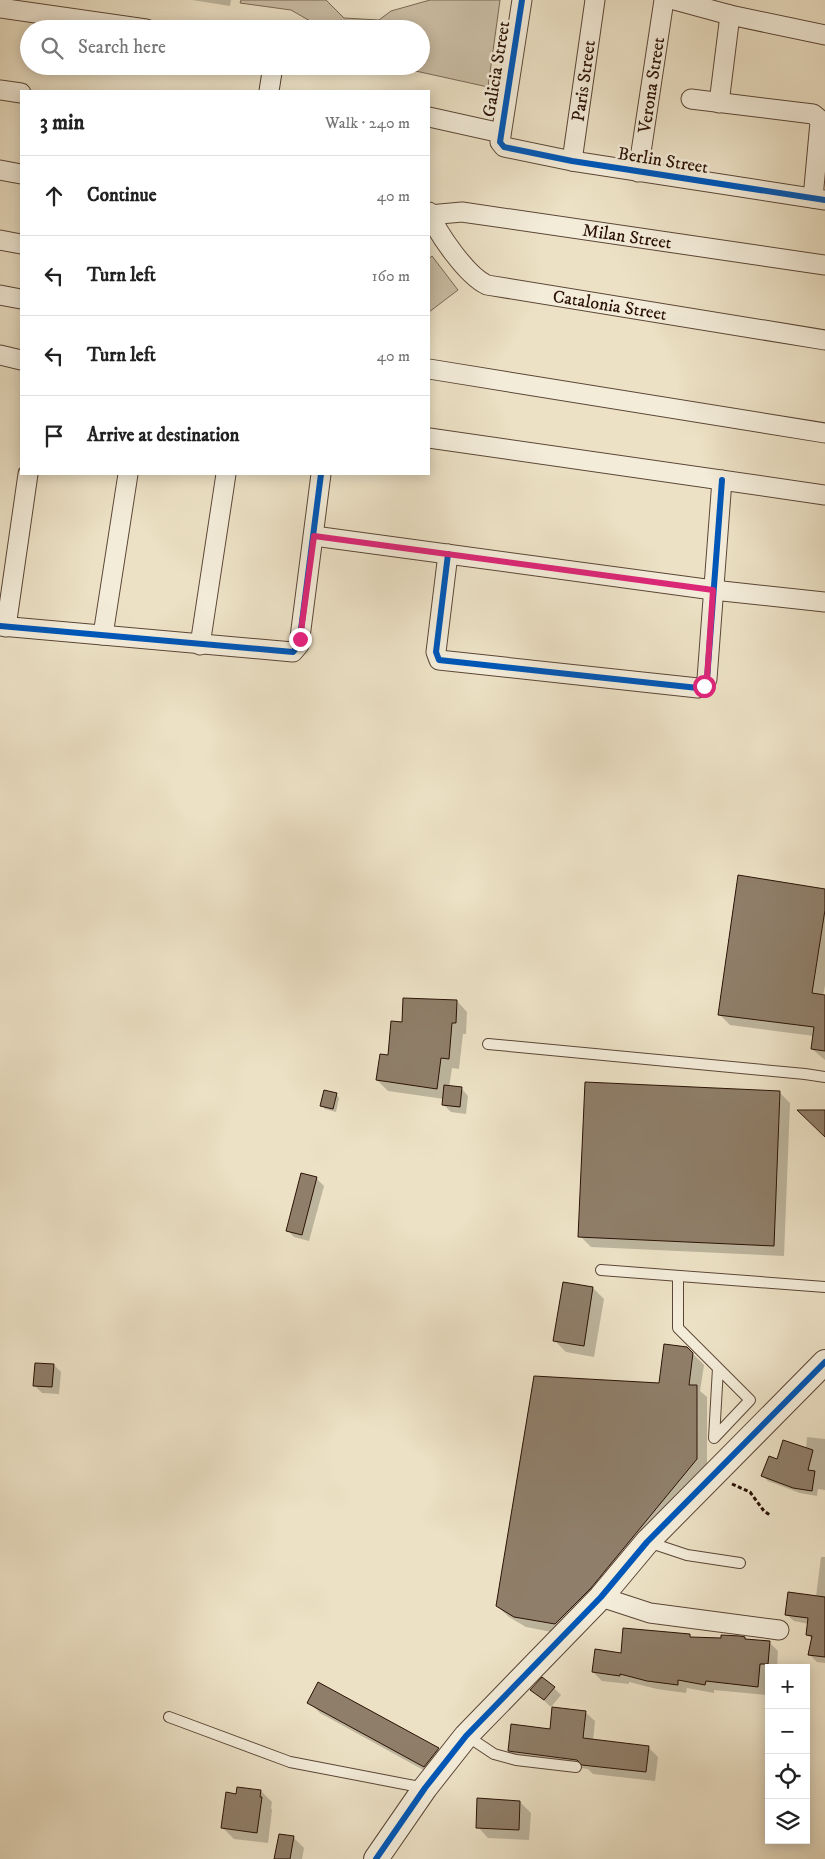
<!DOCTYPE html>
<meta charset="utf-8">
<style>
:root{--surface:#fff;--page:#f2f2f2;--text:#222;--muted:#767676;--line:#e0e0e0}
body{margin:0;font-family:"IM FELL DW Pica",serif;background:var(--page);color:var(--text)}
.controls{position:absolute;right:15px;bottom:15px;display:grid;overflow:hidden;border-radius:0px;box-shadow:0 2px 12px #0003}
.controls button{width:45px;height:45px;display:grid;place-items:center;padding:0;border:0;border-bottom:1px solid var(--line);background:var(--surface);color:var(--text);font:25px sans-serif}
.stop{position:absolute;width:15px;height:15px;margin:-11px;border:4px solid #db2777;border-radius:50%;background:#fff}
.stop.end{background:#db2777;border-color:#fff;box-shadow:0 1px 5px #0008}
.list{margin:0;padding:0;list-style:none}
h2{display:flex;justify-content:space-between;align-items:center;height:65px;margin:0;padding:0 20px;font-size:21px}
h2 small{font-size:16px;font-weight:400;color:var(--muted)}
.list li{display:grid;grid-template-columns:32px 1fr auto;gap:15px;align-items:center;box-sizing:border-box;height:80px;padding:0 20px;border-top:1px solid var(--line)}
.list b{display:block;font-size:19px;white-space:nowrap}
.list em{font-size:16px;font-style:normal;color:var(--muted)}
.icon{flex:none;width:28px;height:28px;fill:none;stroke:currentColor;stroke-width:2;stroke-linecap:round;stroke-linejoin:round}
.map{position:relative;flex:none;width:825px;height:1859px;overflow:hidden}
.search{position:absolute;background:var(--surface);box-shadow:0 2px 12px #0003;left:20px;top:20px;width:410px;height:55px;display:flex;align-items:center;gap:12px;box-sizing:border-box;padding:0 18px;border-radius:28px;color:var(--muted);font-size:19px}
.panel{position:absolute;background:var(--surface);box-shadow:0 2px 12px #0003;left:20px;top:90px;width:410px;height:385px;border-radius:0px}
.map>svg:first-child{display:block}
.green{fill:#cbbea5;stroke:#7b6856}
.shadow{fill:#0003}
.building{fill:#8f7e69;stroke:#2b1206}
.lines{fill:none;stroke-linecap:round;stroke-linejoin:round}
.service-casing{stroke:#5b4636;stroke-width:12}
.minor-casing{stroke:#5b4636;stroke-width:21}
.tertiary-casing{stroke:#5b4636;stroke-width:26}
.path{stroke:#2b1206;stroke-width:3;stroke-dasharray:4 2.5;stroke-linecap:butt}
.service{stroke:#f3ecd9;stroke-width:10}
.minor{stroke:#f3ecd9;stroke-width:19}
.tertiary{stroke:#f3ecd9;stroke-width:24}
.cycleway-casing{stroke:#f3ecd9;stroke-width:9}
.cycleway{stroke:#0057b8;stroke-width:6}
.route{stroke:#db2777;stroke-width:6}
.labels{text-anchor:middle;stroke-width:5;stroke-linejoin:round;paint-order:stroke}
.street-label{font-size:18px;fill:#2b1206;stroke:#f3ecd9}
</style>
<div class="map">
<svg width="825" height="1859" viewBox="0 0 825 1859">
<rect width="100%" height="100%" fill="#ece1c5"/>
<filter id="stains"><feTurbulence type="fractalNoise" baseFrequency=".004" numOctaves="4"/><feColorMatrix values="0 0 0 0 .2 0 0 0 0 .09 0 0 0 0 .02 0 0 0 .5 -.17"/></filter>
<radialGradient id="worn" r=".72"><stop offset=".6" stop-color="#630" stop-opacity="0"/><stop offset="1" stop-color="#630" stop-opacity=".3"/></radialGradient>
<g class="green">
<polygon points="241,0 326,0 344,18 379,20 391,11 430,0 500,0 488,87 393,66 421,66 421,29 324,29 291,10 240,3"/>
<polygon points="432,256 458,290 429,312 429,259"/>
</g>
<g class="shadow">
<polygon points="192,0 231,0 230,6"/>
<polygon points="825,891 825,985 823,996 825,996 825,1060 812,1049 814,1036 730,1025 719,1014"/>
<polygon points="457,1001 467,1012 466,1034 463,1034 459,1069 452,1068 449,1087 461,1088 468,1096 466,1114 451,1112 444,1105 444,1099 388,1091 377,1080 403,1024"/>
<polygon points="779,1092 790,1103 784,1256 591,1247 580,1236"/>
<polygon points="336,1094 339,1098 336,1112 325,1109 322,1105"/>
<polygon points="302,1175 317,1179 324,1186 309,1241 294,1237 287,1230"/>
<polygon points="593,1288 604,1299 594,1357 566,1352 555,1341"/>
<polygon points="687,1348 704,1365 700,1391 707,1397 707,1470 567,1635 526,1627 509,1617 497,1606"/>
<polygon points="54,1365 61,1372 59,1394 42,1393 35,1386"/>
<polygon points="807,1437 825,1439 825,1490 818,1489 817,1496 800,1493 768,1481 763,1476 778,1461 806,1449"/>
<polygon points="821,1557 825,1557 825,1663 817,1662 810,1655 813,1640 808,1635 809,1624 794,1621 786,1614 816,1597"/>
<polygon points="689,1636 692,1638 744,1638 747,1641 769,1642 778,1651 777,1668 769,1668 766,1695 714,1690 714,1693 687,1688 686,1693 657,1689 629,1682 629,1684 602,1681 593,1672 622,1654"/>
<polygon points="319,1684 438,1749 449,1760 436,1777 320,1713 309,1702"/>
<polygon points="554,1688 561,1695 551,1707 532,1690"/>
<polygon points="585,1712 595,1721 593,1741 648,1747 658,1757 655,1781 593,1774 588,1769 519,1760 509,1750 551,1731"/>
<polygon points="238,1788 261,1791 272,1802 271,1808 272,1810 268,1843 234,1839 223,1828 237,1795"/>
<polygon points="520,1802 531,1813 529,1840 488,1838 478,1827"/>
<polygon points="293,1837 304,1848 302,1859 276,1859"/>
</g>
<g class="building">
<polygon points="738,875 825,889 825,910 812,993 825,995 825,1051 811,1049 814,1027 718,1015"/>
<polygon points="403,998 457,1000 456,1023 452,1023 449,1059 441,1058 437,1089 376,1080 380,1054 388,1055 391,1021 402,1022"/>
<polygon points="585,1082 780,1091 774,1246 578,1237"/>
<polygon points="444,1085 462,1087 460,1107 442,1105"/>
<polygon points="324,1090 337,1093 333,1109 320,1106"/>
<polygon points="797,1110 825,1110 825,1137"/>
<polygon points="301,1173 317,1177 302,1235 286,1231"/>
<polygon points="563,1282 593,1287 584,1346 553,1341"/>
<polygon points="664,1344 687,1347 693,1353 689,1385 697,1385 697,1459 591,1588 555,1624 514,1617 496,1606 534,1376 659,1383"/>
<polygon points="35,1363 54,1364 52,1387 33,1386"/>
<polygon points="783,1440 813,1450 808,1470 815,1471 812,1491 793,1488 761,1476 769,1456 777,1459"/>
<polygon points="788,1592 825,1597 825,1657 808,1655 812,1636 806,1635 808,1618 785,1615"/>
<polygon points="623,1628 690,1634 690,1637 721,1638 721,1635 740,1636 745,1637 745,1639 770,1641 768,1664 760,1664 758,1687 706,1681 705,1685 678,1680 678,1685 647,1681 620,1674 620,1676 592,1672 595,1649 621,1653"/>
<polygon points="542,1677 555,1687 544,1700 530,1690"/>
<polygon points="318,1682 439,1748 424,1767 307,1703"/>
<polygon points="552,1707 586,1711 583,1738 649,1746 646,1772 582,1765 577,1760 508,1751 511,1724 550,1729"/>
<polygon points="237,1787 261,1790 260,1797 262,1797 257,1833 221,1828 226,1792 236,1794"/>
<polygon points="477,1798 520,1801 519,1830 476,1828"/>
<polygon points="279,1834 294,1836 290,1859 274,1859"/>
</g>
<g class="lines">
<g class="service-casing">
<g id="service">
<polyline points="488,1044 805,1074 825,1077"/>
<polyline points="601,1270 825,1287"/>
<polyline points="678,1276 678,1328 750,1400 714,1438 718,1368"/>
<polyline points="648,1542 687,1555 740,1563"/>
<polyline points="169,1717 290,1762 425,1788"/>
<polyline points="467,1736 494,1754 516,1760 576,1767"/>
</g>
</g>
<g class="minor-casing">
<g id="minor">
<polyline points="522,0 500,142 504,147 572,161 825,200"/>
<polyline points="675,0 730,15 825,35"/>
<polyline points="0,8 146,29"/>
<polyline points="0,90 21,93"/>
<polyline points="269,91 273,66"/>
<polyline points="691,99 813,114 818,118 820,122 813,198"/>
<polyline points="719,103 730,15"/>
<polyline points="429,117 501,133"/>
<path id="s1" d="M572 161 595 0"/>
<polyline points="0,170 21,174"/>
<path id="s2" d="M638 172 664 0"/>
<path id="s3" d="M429 212C437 233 467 276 487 285L825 340"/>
<path id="s4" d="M429 215 462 212 825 265"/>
<polyline points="0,240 21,244"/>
<polyline points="0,295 21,299"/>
<polyline points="0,355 21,360"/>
<polyline points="429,369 825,433"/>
<polyline points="429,438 825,495"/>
<polyline points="314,536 713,590 825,602"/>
<polyline points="448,554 436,652 439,660 698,688 704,686 707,679 722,480"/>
<polyline points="0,626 293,652 299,645 321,474"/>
<polyline points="6,627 28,474"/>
<polyline points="103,635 128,474"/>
<polyline points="200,645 226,474"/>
<polyline points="601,1597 650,1613 779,1630"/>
</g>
</g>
<g class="tertiary-casing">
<polyline id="tertiary" points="376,1859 425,1788 466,1736 601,1597 647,1542 825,1362"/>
</g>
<polyline class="path" points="732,1484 750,1492 764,1511 770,1515"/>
<use href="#service" class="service"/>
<use href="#minor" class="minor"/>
<use href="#tertiary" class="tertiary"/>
<g class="cycleway-casing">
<g id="cycleway">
<polyline points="522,0 500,142 504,147 572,161 825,200"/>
<polyline points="448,554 436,652 439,660 698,688 704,686 707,679 722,480"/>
<polyline points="0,626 293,652 299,645 321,474"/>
<polyline points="376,1859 425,1788 466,1736 601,1597 647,1542 825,1362"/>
</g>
</g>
<use href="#cycleway" class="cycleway"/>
</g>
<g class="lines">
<polyline class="route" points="300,639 314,536 713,590 707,678 704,686"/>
</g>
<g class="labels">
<g class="street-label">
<text transform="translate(496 69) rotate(-81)" y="6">Galicia Street</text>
<text dy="6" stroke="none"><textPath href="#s1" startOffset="81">Paris Street</textPath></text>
<text dy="6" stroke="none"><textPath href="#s2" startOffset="88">Verona Street</textPath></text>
<text transform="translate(663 160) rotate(9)" y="6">Berlin Street</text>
<text dy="6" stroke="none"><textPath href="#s4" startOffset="200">Milan Street</textPath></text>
<text dy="6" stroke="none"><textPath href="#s3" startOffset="219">Catalonia Street</textPath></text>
</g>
</g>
<rect width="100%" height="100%" filter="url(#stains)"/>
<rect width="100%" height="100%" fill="url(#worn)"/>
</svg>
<div class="controls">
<button>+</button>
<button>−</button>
<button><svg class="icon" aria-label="locate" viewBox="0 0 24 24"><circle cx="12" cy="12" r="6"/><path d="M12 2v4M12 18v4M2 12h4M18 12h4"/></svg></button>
<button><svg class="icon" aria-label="layers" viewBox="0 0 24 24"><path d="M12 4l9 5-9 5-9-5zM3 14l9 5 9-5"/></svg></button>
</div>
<div class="stop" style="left:704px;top:686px"></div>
<div class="stop end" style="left:300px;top:639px"></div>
<div class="search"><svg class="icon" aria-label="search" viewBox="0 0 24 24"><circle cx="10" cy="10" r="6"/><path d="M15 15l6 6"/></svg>Search here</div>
<section class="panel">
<h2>3 min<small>Walk · 240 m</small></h2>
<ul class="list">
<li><svg class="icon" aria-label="ahead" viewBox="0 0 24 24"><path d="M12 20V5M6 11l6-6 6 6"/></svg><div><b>Continue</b></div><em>40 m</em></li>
<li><svg class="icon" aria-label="left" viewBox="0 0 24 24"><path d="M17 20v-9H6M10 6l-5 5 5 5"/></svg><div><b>Turn left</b></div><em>160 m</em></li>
<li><svg class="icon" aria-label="left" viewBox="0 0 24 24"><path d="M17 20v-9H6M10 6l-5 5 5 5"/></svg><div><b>Turn left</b></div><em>40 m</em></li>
<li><svg class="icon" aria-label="arrive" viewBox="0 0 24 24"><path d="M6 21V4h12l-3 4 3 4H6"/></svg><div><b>Arrive at destination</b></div></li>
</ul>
</section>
</div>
